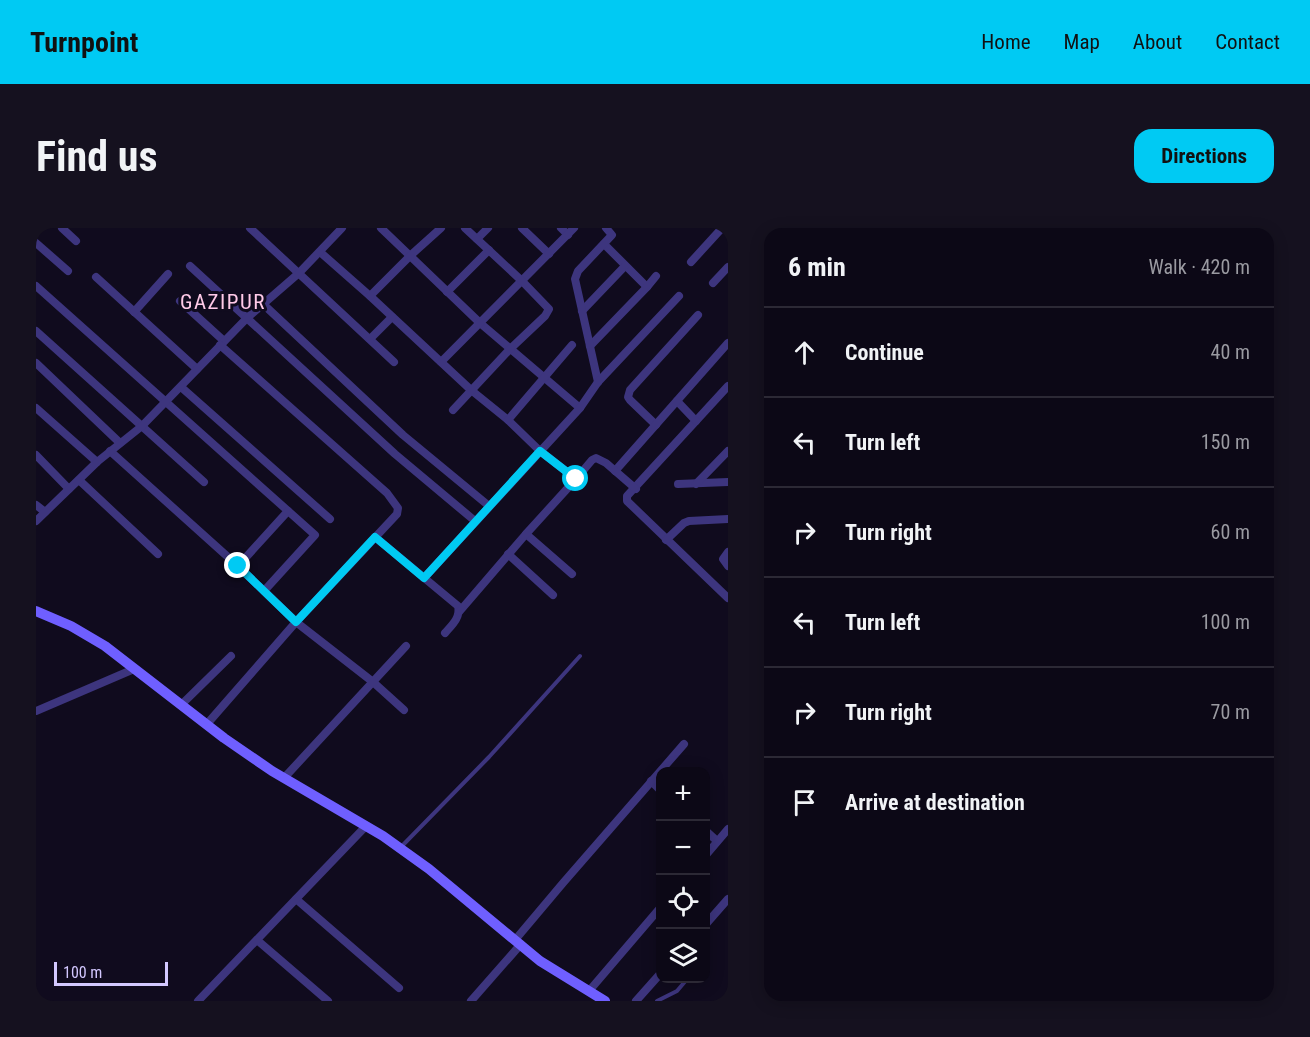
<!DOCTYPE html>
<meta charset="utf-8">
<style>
:root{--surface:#0c0816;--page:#15111f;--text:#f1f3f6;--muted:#9a9aa1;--line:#2c2935;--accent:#00caf3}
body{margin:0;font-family:"Roboto Condensed",sans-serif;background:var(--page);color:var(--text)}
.controls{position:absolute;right:18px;bottom:18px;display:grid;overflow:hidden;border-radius:12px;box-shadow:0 3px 15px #0003}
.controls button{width:54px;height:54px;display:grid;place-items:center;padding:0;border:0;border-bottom:2px solid var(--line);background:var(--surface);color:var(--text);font:30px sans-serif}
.scale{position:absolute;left:18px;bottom:15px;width:114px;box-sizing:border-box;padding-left:6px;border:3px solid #d3c8ff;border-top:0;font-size:16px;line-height:21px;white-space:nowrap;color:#d3c8ff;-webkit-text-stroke:4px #100b1e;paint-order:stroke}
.stop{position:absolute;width:18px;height:18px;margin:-14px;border:4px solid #00caf3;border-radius:50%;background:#fff}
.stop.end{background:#00caf3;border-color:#fff;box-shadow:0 2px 6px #0008}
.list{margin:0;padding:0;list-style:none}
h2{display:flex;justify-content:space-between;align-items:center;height:78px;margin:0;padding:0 24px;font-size:26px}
h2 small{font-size:20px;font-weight:400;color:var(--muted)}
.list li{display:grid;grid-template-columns:39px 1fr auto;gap:18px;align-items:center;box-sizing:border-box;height:90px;padding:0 24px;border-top:2px solid var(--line)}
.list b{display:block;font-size:22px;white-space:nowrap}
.list em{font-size:20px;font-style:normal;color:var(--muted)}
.icon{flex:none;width:33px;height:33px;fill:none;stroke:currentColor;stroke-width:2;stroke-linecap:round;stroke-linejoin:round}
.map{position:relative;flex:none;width:692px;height:773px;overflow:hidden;border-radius:18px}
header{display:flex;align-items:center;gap:36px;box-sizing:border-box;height:84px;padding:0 30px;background:var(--accent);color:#111}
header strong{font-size:28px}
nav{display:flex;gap:33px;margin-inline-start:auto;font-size:21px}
.intro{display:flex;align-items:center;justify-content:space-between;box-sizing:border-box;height:144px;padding:0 36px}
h1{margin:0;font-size:42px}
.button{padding:15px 27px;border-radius:18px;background:var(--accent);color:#111;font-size:21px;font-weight:700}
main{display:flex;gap:36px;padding:0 36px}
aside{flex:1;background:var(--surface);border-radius:18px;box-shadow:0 3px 15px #0003}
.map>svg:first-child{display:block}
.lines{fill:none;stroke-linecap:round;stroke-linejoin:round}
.lane{stroke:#3d357e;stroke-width:4}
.street{stroke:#3d357e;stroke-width:8}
.secondary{stroke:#6f5fff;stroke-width:10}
.route{stroke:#00caf3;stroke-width:8}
.labels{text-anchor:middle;stroke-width:6;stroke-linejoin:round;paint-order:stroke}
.neighbourhood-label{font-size:21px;letter-spacing:1.5px;fill:#ffcae8;stroke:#100b1e}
</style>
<header>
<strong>Turnpoint</strong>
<nav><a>Home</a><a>Map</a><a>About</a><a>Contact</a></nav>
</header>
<div class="intro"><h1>Find us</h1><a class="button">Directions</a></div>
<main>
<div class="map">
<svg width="692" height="773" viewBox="0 0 692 773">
<rect width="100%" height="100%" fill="#100b1e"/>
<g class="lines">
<g class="lane">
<polyline points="365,619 453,529 544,428"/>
<polyline points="621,773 641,763 652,750"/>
</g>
<g class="street">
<polyline points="26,0 40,13"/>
<polyline points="214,0 358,134"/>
<polyline points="345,0 444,95 544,180"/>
<polyline points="486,0 513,26"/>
<polyline points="525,0 532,7"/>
<polyline points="441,11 452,0"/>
<polyline points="0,15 32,43"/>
<polyline points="568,16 611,59"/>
<polyline points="284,24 334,68 435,162 472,192 504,223 540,251"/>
<polyline points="655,34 686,0"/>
<polyline points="154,38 359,226 439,293"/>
<polyline points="60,49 161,141"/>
<polyline points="677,55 692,39"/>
<polyline points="0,58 279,307 228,363"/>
<polyline points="411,64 453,22"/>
<polyline points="334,68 375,27 405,0"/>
<polyline points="144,73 188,113"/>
<polyline points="227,76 367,207 453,278"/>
<polyline points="546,83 589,38"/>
<polyline points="98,84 132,46"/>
<polyline points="0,103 168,254"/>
<polyline points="334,111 356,89"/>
<polyline points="554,118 611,59 620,48"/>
<polyline points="405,134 538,0"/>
<polyline points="0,135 84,215"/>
<polyline points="562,154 539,51 542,43 576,7 570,0"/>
<polyline points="692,158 591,268 591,273 692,370"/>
<polyline points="145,159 294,291"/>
<polyline points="641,173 660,193"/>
<polyline points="0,180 61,234"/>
<polyline points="417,182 474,121 509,88 513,81 486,53 429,0"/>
<polyline points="472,192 536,117"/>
<polyline points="620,197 594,172 592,169 594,162 662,87"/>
<polyline points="74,223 202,338 260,394 337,454 368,482"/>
<polyline points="0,227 33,261"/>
<polyline points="579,243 692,115"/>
<polyline points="43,252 122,326"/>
<polyline points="642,256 692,254"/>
<polyline points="660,256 692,223"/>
<polyline points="0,277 9,284"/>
<polyline points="0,293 61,234 106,198 211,90 263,45 306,0"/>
<polyline points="490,306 536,346"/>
<path d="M339 309 422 378C425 389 416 397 409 405"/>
<polyline points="630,312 648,295 653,293 692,291"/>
<polyline points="692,324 687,331 692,338"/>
<polyline points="472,326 517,367"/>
<polyline points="202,338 252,283"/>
<polyline points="388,350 544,180 562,154 643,68"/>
<polyline points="423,384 490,306 540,251 556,232 560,230 570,235 600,261"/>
<polyline points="145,477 195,428"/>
<polyline points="0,483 98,441"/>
<polyline points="171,496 260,394 361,286 362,280 351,265 184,117"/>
<polyline points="248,550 370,418"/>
<polyline points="615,553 624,562"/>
<polyline points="670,603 681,613"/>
<polyline points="670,627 692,601"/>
<polyline points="260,671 363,760"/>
<polyline points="670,696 692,671"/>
<polyline points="221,712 292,773"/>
<polyline points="479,712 527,655 648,516"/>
<polyline points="553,763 624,680"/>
<polyline points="162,773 330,598"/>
<polyline points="435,773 485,716"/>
<polyline points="600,773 624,746"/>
</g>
<polyline class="secondary" points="0,383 35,398 69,418 188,510 236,543 347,608 393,641 504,733 569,773"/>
</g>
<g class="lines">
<polyline class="route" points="202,338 260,394 339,309 388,350 504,223 540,251"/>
</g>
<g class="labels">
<g class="neighbourhood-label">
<text x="187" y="81">GAZIPUR</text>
</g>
</g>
</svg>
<div class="controls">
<button>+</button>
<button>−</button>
<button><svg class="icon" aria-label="locate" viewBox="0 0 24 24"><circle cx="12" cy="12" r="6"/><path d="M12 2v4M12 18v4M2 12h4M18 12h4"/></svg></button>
<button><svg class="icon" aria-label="layers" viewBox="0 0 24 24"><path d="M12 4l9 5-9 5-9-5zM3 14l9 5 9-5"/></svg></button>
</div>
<div class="scale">100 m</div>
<div class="stop" style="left:540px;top:251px"></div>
<div class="stop end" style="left:202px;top:338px"></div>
</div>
<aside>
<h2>6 min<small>Walk · 420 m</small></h2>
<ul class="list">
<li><svg class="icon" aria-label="ahead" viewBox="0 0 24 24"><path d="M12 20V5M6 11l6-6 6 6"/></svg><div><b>Continue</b></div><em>40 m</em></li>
<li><svg class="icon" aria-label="left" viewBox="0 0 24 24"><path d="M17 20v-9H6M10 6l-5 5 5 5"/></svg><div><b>Turn left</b></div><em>150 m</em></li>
<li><svg class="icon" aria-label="right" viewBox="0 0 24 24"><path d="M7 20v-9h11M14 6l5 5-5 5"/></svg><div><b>Turn right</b></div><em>60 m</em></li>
<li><svg class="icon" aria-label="left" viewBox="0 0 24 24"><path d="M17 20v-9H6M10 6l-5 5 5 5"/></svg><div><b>Turn left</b></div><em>100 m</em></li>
<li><svg class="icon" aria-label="right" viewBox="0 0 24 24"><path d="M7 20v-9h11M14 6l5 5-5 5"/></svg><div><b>Turn right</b></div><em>70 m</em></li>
<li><svg class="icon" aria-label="arrive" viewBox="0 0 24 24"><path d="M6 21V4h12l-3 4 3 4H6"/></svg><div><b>Arrive at destination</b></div></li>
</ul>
</aside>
</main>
